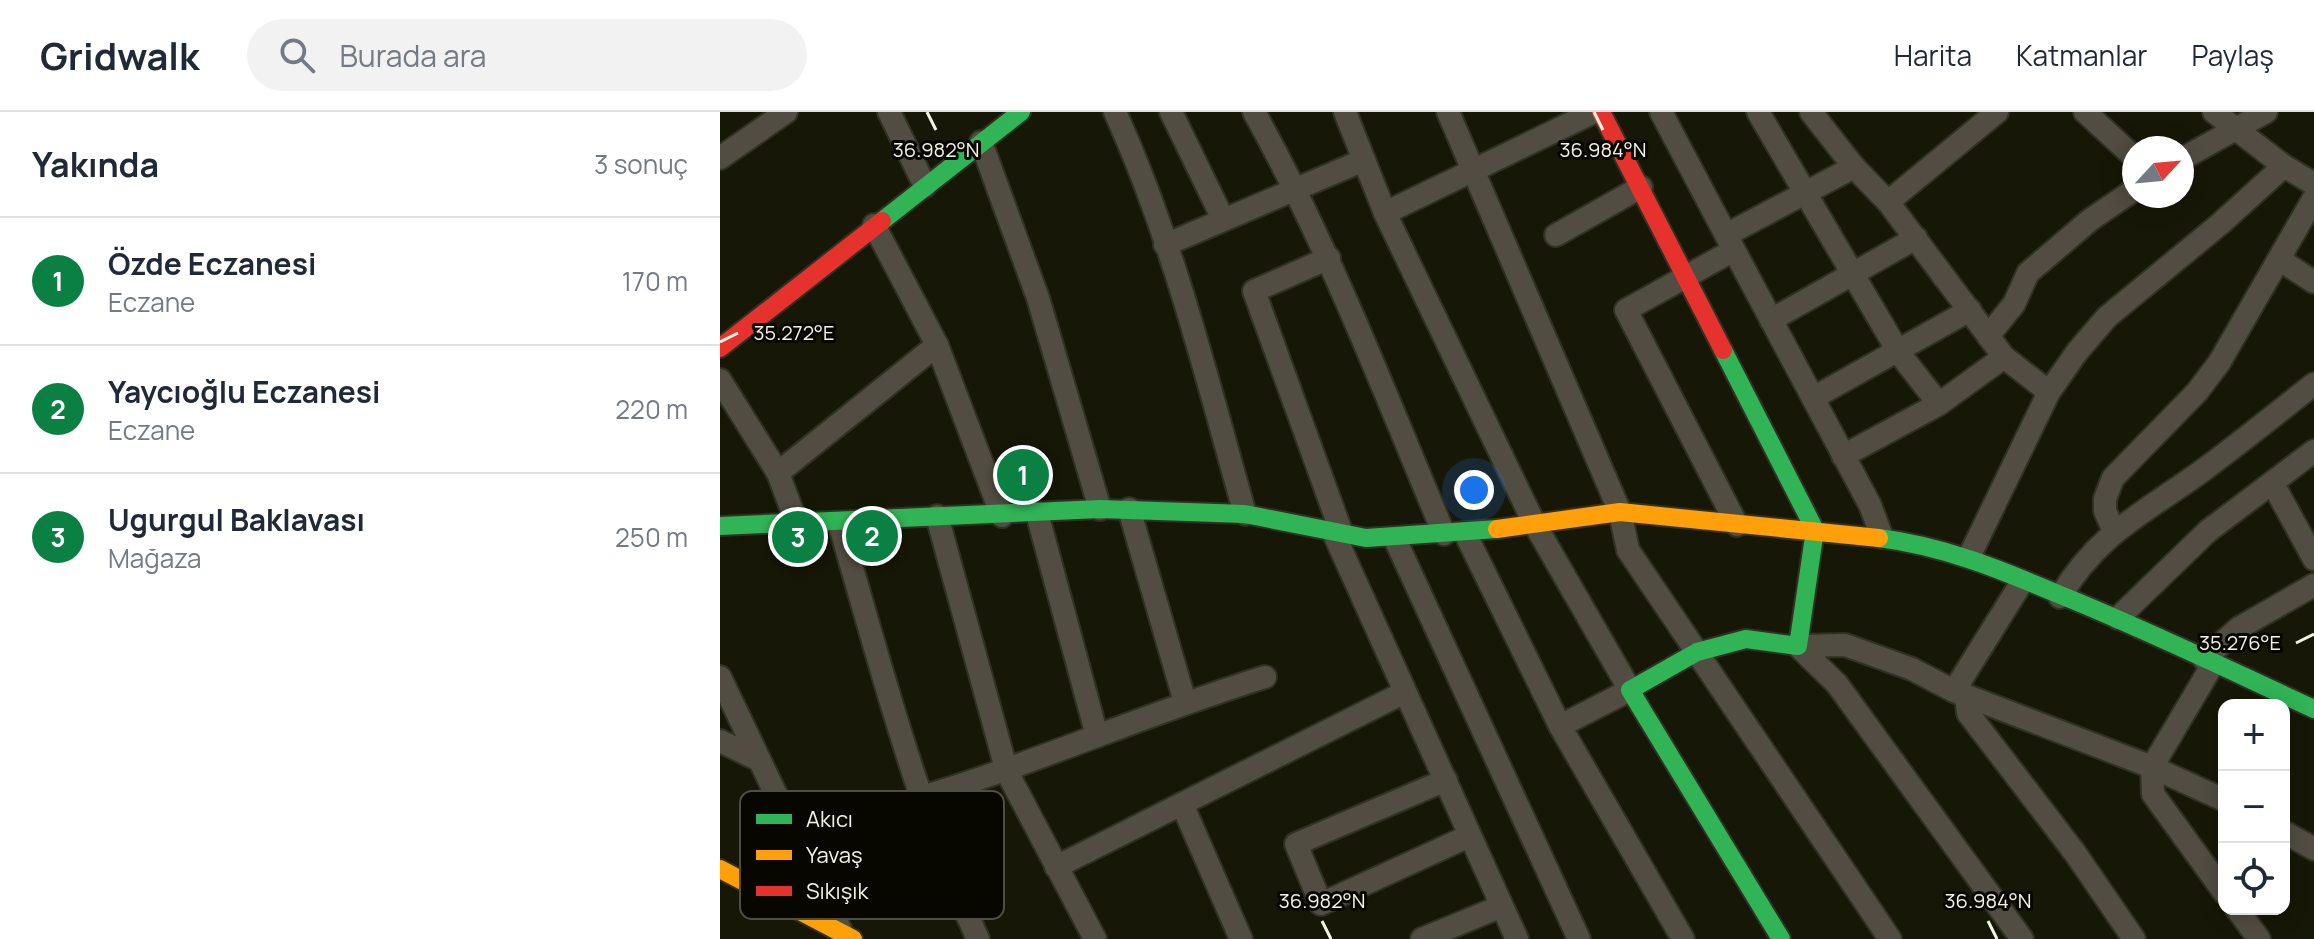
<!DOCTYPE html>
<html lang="tr">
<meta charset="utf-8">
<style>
:root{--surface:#fff;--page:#f2f2f3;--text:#1f2937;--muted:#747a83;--line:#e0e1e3;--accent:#0b8043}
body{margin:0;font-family:Manrope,sans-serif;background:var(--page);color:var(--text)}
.controls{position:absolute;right:24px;bottom:24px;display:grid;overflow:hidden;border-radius:16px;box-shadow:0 4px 20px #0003}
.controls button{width:72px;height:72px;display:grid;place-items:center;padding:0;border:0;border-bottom:2px solid var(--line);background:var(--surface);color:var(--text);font:40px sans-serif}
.compass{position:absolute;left:1402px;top:24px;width:72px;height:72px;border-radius:50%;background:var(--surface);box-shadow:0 4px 20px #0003;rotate:64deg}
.you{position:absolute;left:754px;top:378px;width:28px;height:28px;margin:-20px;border:6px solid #fff;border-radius:50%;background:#1a73e8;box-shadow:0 0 0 12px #1a73e833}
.badge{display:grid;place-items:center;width:52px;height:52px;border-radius:50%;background:var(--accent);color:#fff;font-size:26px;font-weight:700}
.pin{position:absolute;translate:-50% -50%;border:4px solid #fff;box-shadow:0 2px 8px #0006}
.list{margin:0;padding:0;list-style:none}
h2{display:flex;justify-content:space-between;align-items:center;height:104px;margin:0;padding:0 32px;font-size:34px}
h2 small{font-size:26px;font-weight:400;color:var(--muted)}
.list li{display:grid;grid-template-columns:52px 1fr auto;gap:24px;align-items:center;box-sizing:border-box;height:128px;padding:0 32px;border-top:2px solid var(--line)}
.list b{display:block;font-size:30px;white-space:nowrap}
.list p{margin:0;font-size:26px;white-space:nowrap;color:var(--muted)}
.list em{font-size:26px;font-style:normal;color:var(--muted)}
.icon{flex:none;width:44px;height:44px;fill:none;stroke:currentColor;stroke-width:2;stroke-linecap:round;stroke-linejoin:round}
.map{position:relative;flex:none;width:1594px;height:827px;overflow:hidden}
header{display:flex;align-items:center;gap:48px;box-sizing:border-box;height:112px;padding:0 40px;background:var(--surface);border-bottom:2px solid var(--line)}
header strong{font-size:38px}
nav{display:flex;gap:44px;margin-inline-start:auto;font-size:28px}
.search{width:560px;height:72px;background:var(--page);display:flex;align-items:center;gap:20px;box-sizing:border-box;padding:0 28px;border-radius:44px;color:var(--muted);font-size:30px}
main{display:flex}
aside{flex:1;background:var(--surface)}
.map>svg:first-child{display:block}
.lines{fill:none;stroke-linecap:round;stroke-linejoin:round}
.street-casing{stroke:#303023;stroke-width:26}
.fast-casing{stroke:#303023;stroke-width:22}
.slow-casing{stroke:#303023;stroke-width:22}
.jam-casing{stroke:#303023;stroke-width:22}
.street{stroke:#514d42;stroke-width:22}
.fast{stroke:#30b455;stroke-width:18}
.slow{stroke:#ff9f0a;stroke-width:18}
.jam{stroke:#e5322d;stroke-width:18}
.ticks{fill:none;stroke:#f3f3e1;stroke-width:3}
.key{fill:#070700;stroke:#4e4e44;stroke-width:2}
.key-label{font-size:22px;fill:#f3f3e1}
.ticks-label{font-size:20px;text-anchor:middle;fill:#f3f3e1;stroke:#070700;stroke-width:6;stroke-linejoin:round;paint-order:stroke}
</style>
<header>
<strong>Gridwalk</strong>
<div class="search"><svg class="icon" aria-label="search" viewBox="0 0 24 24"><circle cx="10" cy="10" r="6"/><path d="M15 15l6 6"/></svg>Burada ara</div>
<nav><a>Harita</a><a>Katmanlar</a><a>Paylaş</a></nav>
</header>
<main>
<aside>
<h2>Yakında<small>3 sonuç</small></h2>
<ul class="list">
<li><span class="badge">1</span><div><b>Özde Eczanesi</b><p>Eczane</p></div><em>170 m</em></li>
<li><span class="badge">2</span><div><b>Yaycıoğlu Eczanesi</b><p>Eczane</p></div><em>220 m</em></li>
<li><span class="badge">3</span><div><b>Ugurgul Baklavası</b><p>Mağaza</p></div><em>250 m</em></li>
</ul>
</aside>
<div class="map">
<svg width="1594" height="827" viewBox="0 0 1594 827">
<rect width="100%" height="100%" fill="#171707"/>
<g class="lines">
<g class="street-casing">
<g id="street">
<polyline points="169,0 205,74"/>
<path d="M395 0C453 128 487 267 525 402"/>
<polyline points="451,0 503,107"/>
<path d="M534 0C609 135 664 279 724 422"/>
<polyline points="625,0 665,101 814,411 910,578 840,614 963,827"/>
<polyline points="728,0 900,400 908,438 1170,827"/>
<polyline points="941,0 1006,123 1134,55"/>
<polyline points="1038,0 1179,241 1219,292"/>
<polyline points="1091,0 1134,55 1168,90 1284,245 1329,280"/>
<polyline points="1365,0 1414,45"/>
<polyline points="1494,0 1564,54 1594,72"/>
<polyline points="261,30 318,186 380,397"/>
<polyline points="0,46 66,0"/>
<polyline points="1462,47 1546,0"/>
<polyline points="1168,90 1277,0"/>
<polyline points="665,101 874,0"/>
<polyline points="154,113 217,233 282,404"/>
<polyline points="836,123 921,75"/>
<polyline points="1006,123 1150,393 1162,425"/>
<polyline points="445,133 644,48"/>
<polyline points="1014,138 906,198 1017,413"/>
<polyline points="609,146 534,179 622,422"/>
<polyline points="1560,148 1594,170"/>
<polyline points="1051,208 1196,126"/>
<polyline points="1268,224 1294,192 1308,161 1370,108 1414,78"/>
<polyline points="0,268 58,361 77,412"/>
<polyline points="1093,286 1250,198"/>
<polyline points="1123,344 1219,292 1284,245"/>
<polyline points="58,361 217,233"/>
<polyline points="1553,372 1594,447"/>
<polyline points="409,397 465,590"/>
<polyline points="317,401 377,624"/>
<polyline points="217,404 287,660 375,827"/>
<path d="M119 411C161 554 195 691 258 827"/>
<polyline points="1394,419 1385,399 1385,387 1393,366 1477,280 1499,251 1594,86"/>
<polyline points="745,421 840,614"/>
<polyline points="614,422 782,794"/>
<polyline points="675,427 859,827"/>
<polyline points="1249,445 1329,280 1357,240 1387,205 1500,112 1564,54"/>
<path d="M1340 485C1378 421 1424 401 1482 359 1520 331 1557 301 1594 272"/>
<polyline points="1398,506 1488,419 1594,339"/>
<polyline points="1484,547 1519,516 1594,473"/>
<polyline points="1493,552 1432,655 1433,682 1504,780"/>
<polyline points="0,565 122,821"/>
<polyline points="1234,579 1302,470"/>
<polyline points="1246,584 1248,601 1355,741 1414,827"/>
<polyline points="0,629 39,648"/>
<polyline points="726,668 576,732 601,792 749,724"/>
<path d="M199 686C316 651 428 601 545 565"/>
<polyline points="462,692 521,827"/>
<polyline points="1564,720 1594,737"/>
<polyline points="336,755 685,580"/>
<polyline points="1517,797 1539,827"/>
<polyline points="702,827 782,794 797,827"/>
<polyline points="1302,827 1117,572 1078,534 1125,533 1192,557 1234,579 1432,655 1504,688"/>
</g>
</g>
<g class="fast-casing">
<g id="fast">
<polyline points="162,109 301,0"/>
<polyline points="1003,238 1095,418 1078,534 1026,527 977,540 910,578 1061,827"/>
<polyline points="0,414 380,397 525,402 646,426 777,417"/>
<path d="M1159 426C1223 434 1279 457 1338 482 1425 517 1509 558 1594 597"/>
</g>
</g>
<g class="slow-casing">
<g id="slow">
<polyline points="777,417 900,400 1159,426"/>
<polyline points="0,757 133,827"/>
</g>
</g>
<g class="jam-casing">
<g id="jam">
<polyline points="881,0 1003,238"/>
<polyline points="0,236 162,109"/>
</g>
</g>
<use href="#street" class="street"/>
<use href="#fast" class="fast"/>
<use href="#slow" class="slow"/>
<use href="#jam" class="jam"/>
</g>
<path class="ticks" d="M207 0 216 18M874 0 883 18M0 230 18 221M1576 531 1594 522M602 809 611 827M1268 809 1277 827"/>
<rect x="20" y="679" width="264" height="128" rx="12" class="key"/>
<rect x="36" y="702" width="36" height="10" fill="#30b455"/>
<rect x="36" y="738" width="36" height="10" fill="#ff9f0a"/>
<rect x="36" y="774" width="36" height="10" fill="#e5322d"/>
<g class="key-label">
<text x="86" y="715">Akıcı</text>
<text x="86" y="751">Yavaş</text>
<text x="86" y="787">Sıkışık</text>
</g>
<g class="ticks-label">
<text x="216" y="45">36.982°N</text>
<text x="883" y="45">36.984°N</text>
<text x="74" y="228">35.272°E</text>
<text x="1520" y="538">35.276°E</text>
<text x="602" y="796">36.982°N</text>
<text x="1268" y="796">36.984°N</text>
</g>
</svg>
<div class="controls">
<button>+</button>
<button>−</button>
<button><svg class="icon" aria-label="locate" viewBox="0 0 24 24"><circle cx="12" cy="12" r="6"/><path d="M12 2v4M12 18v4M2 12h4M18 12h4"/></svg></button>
</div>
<svg class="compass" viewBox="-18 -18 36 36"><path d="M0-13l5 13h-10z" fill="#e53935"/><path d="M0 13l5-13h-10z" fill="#747a83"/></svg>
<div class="you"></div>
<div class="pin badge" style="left:303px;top:363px">1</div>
<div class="pin badge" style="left:152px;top:424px">2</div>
<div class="pin badge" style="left:78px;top:425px">3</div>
</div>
</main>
